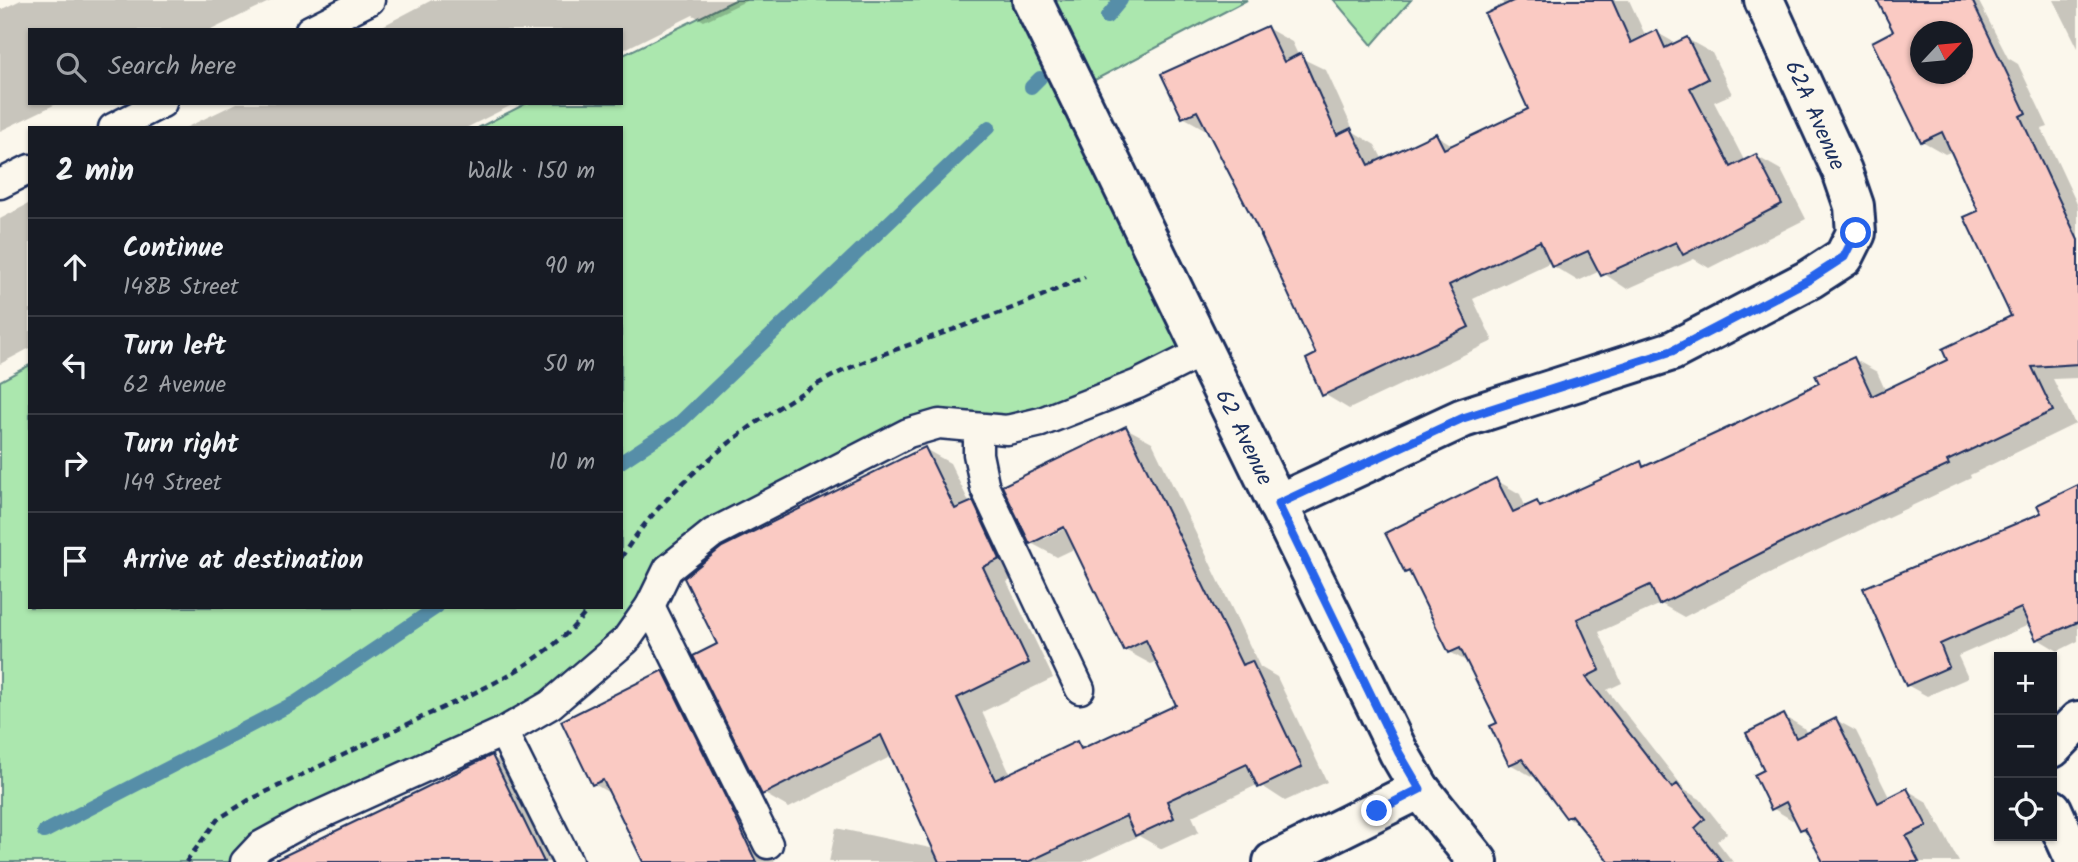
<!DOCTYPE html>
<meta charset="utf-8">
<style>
:root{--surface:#171b24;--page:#242831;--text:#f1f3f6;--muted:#9ea1a6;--line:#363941}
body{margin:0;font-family:Kalam,sans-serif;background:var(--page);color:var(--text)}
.controls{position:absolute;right:21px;bottom:21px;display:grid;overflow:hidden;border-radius:0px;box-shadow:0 2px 5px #0004}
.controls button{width:63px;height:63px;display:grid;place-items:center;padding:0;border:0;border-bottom:2px solid var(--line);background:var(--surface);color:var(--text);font:35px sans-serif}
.compass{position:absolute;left:1910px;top:21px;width:63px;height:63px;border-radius:50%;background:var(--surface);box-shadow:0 2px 5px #0004;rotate:64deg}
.stop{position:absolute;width:21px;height:21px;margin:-16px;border:5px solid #2563eb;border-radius:50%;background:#fff}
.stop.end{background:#2563eb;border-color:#fff;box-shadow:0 2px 7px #0008}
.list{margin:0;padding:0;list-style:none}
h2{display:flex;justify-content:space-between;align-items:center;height:91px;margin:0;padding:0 28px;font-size:30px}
h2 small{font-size:23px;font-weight:400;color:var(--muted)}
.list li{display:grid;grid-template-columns:46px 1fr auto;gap:21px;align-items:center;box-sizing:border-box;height:98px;padding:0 28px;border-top:2px solid var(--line)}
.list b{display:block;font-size:26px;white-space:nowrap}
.list p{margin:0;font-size:23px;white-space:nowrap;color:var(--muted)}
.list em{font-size:23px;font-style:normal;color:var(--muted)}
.icon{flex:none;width:38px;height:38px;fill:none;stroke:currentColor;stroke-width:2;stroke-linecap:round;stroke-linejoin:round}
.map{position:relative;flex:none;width:2078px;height:862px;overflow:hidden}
.search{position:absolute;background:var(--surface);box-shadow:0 2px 5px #0004;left:28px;top:28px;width:595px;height:77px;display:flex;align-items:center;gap:18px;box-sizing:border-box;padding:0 24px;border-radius:0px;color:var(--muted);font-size:26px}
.panel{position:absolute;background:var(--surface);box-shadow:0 2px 5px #0004;left:28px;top:126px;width:595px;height:483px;border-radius:0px}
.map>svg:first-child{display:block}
.green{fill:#abe7ae;stroke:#638b86;stroke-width:2}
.shadow{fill:#0003;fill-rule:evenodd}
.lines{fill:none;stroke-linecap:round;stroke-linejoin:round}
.stream{stroke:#568ea8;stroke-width:14}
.building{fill:#facac3;stroke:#1b2f5e;stroke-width:2;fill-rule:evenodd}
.lane-casing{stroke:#1b2f5e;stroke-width:33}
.street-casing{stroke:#1b2f5e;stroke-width:44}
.path{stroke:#1b2f5e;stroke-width:4.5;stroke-dasharray:7 5;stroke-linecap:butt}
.lane{stroke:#fbf7ec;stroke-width:28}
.street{stroke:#fbf7ec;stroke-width:38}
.route{stroke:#2563eb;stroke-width:9}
.labels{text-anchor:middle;stroke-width:7;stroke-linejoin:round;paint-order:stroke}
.street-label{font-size:23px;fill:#1b2f5e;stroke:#fbf7ec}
</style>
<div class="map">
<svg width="2078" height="862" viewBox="0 0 2078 862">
<rect width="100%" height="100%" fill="#fbf7ec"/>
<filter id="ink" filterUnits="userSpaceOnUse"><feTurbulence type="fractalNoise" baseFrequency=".0143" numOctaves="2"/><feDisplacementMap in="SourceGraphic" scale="14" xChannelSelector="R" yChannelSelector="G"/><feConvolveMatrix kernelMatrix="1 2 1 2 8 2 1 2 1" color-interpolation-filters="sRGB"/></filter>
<g filter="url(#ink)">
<g class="green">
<polygon points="735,0 1247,0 1087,84 1190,346 1121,379 1035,413 1004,419 934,414 710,525 636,604 615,638 544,695 233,862 0,862 0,381 30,365 30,607 621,607 621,128 478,128 527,103 621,103 621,56"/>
<polygon points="1334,0 1411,0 1372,45"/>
</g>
<g class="shadow">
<polygon points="21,0 273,0 211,30 30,30 30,103 58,103 0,131 0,10"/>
<polygon points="432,0 748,0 704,21 693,15 621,51 621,30 375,30"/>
<polygon points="1502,0 1629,0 1646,37 1656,32 1677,44 1687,39 1712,53 1732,94 1714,102 1745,162 1756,156 1781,170 1806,219 1709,268 1694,259 1627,289 1600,271 1578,281 1553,266 1551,262 1473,299 1493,341 1349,409 1324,394 1318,355 1260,230 1208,131 1183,117 1267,28 1292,42 1299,57 1326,70 1354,132 1375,145 1383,160 1436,135 1454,146 1530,110"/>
<path d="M1878 0H1978L2008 58 2018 64 2048 127 2042 129 2078 206V378L2053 379 2075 424 1970 475 1971 478 1805 556 1684 617 1661 604 1599 632 1622 683 1607 690 1686 791 1700 799 1727 833 1717 841 1733 862H1612L1582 825 1567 817 1536 776 1533 777 1510 764 1499 724 1469 663 1450 652 1413 576 1406 572 1496 480 1520 494 1526 508 1537 503 1545 507 1641 463 1647 467 1822 384 1854 359 1877 372 1886 392 1950 360 2013 317 1981 212 1953 151 1945 154 1922 141 1895 32ZM1920 32H1962V74H1920Z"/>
<polygon points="2054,0 2078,0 2078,48"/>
<polygon points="237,103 516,103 466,128 185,128"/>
<polygon points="30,203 30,348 0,364 0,219"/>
<path d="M1126 428 1152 442 1260 667 1277 677 1327 782 1285 801 1259 784 1192 816 1199 832 1162 849 1139 836 1083 862H829L836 828 935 849 892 756 789 808 763 793 720 645 925 449 950 463 970 504 998 517 1024 573 1007 582 1053 678 982 712 1010 774 1077 743 1086 748 1179 705 1158 661 1151 664 1125 650 1076 548 1057 557 1031 543ZM1071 522 1072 525 1044 539V535Z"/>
<polygon points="2078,487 2078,641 2058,651 2038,639 2031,624 1958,656 1968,678 1927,696 1907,685 2043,513"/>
<polygon points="663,672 691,688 775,862 645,862 613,795 594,784"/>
<polygon points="1784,716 1804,728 1807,734 1836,720 1856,731 1890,799 1907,790 1927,802 1959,862 1825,862 1811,835 1801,829 1796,818 1792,820 1772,808 1766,771"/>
<polygon points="492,757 520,773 563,862 275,862"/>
</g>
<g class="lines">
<g class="stream">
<polyline points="1107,17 1121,0"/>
<polyline points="1031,87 1040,78"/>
<polyline points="621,462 677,425 989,127"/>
<polyline points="44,832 296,702 437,607"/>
</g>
</g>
<g class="building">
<polygon points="1515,0 1612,0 1631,43 1657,30 1665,48 1687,37 1708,79 1690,88 1731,167 1756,154 1782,204 1683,255 1676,242 1601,276 1588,251 1552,267 1540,241 1449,285 1469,327 1322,396 1306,359 1316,354 1259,231 1197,111 1182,118 1161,74 1267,26 1284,62 1301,53 1337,135 1351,128 1369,165 1436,133 1444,149 1528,109 1485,14"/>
<path d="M1877 0H1972L2026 113 2020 116 2078 240V364L2032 367 2053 411 1947 461 1949 465 1781 543 1659 605 1650 585 1577 619 1600 670 1586 677 1672 788 1677 784 1705 819 1695 828 1722 862H1609L1571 815 1566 818 1522 759 1509 765 1490 726 1497 723 1460 648 1449 653 1409 571 1405 573 1385 533 1496 478 1513 512 1537 501 1540 507 1641 461 1643 467 1736 424 1819 383 1815 375 1854 357 1872 396 1947 360 1942 349 2011 316 1964 217 1978 211 1942 132 1921 142 1872 42 1893 31ZM1921 32H1963V74H1921Z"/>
<polygon points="1126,426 1242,665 1252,661 1302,767 1258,788 1247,764 1167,801 1174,818 1135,836 1126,816 1028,862 939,862 881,735 762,795 693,656 717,644 684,578 722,547 925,447 955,509 973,501 1000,559 983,567 1029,663 957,698 995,780 1077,741 1081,749 1176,705 1146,640 1124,651 1064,527 1030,544 1002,486"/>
<polygon points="2078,485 2078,622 2036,640 2021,608 1940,644 1949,667 1906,686 1863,588 2041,513 2037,505"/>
<polygon points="663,670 732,810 756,862 643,862 603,780 592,785 561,721"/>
<polygon points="1784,714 1796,738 1836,718 1878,803 1907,788 1927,826 1906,836 1919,862 1823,862 1805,828 1800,830 1786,802 1771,810 1754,775 1764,770 1746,733"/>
<polygon points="492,755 544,862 271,862 390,805"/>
</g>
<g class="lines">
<g class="lane-casing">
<g id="lane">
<polyline points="310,30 370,0"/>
<polyline points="113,128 162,103"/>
<polyline points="0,184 30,169"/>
<polyline points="978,428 978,454 985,488 1080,689"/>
<polyline points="650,606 768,844"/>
<polyline points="503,732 568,862"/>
<polyline points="245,862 260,846 306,821 503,732 550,705 626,640 650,606 668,569 713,533 908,433 939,424 1007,430 1041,422 1138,384 1204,351"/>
</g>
</g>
<g class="street-casing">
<g id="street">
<path id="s1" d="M1032 0 1399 753 1420 789 1478 862"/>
<polyline points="1277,504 1463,418 1672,351 1810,279 1844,257 1856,233 1854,206 1842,171 1764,0"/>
<polyline points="2052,748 2078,721"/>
<polyline points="2052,809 2076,862"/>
<polyline points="1273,862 1420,789"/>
</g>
</g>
<g class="path">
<path d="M621 558C666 483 768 406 847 369 899 346 954 331 1007 310 1034 300 1059 288 1085 277"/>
<path d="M186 862 218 819 249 800C302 775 355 749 408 724 472 693 547 666 590 607"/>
</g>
<use href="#lane" class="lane"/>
<use href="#street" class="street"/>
</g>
</g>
<g class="lines" filter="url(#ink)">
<polyline class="route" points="1377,811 1420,789 1399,753 1278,504 1463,418 1672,351 1810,279 1844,257 1856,233"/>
</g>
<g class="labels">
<g class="street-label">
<text transform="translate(1816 115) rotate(66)" y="8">62A Avenue</text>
<text dy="8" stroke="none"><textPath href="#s1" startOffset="486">62 Avenue</textPath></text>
</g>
</g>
</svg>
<div class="controls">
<button>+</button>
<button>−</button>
<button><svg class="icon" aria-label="locate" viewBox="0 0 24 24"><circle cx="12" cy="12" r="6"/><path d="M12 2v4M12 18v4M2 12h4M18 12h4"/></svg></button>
</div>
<svg class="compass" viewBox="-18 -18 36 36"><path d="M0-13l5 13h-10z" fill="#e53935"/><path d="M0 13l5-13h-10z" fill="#9ea1a6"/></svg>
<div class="stop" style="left:1856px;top:233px"></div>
<div class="stop end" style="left:1377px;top:811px"></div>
<div class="search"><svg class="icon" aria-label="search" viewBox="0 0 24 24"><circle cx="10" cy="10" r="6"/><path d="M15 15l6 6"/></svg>Search here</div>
<section class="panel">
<h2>2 min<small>Walk · 150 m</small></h2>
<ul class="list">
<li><svg class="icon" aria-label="ahead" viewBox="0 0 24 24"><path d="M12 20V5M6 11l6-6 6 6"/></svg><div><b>Continue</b><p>148B Street</p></div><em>90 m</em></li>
<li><svg class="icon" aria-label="left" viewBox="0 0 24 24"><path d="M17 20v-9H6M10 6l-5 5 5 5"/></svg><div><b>Turn left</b><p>62 Avenue</p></div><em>50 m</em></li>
<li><svg class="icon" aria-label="right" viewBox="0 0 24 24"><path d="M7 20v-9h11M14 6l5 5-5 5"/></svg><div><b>Turn right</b><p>149 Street</p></div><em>10 m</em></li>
<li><svg class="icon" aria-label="arrive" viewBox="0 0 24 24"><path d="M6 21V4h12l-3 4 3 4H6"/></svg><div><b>Arrive at destination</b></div></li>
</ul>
</section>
</div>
